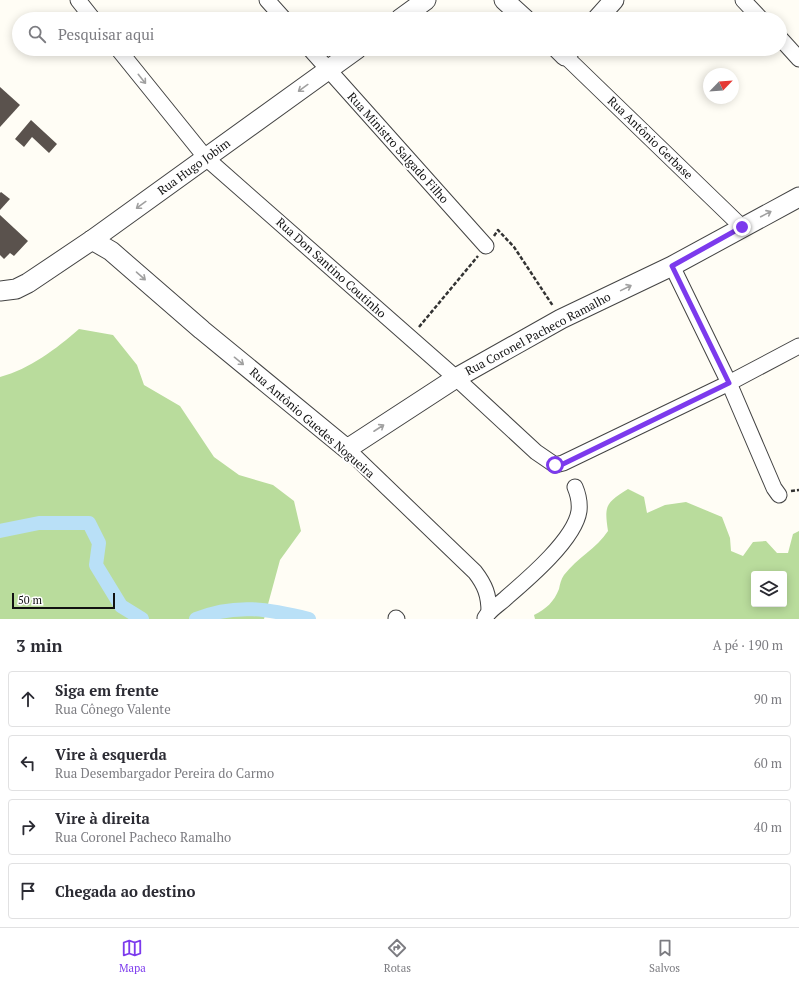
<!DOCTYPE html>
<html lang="pt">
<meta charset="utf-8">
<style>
:root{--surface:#fff;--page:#f2f2f3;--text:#2b2b33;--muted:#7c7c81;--line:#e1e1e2;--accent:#7c3aed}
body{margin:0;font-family:"PT Serif",serif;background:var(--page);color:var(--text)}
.controls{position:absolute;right:12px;bottom:12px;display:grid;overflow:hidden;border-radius:4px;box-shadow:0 2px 10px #0003}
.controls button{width:36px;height:36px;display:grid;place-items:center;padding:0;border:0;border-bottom:1px solid var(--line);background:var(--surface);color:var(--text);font:20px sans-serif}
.compass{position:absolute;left:703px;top:68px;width:36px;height:36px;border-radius:50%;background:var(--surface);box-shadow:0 2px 10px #0003;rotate:65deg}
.scale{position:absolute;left:12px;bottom:10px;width:103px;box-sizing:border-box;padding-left:4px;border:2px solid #111;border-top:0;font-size:11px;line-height:14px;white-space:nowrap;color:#111;-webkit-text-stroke:3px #fff;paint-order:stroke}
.stop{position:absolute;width:12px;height:12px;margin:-9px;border:3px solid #7c3aed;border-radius:50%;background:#fff}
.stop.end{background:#7c3aed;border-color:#fff;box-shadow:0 1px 4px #0008}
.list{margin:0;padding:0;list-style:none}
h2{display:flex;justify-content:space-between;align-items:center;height:52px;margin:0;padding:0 16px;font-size:17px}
h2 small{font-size:13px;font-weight:400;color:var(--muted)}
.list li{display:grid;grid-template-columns:26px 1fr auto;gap:12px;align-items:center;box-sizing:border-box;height:56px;margin:0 8px 8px;padding:0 8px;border:1px solid var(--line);border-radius:4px}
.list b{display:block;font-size:15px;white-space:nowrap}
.list p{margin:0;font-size:13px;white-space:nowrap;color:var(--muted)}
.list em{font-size:13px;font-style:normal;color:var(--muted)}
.icon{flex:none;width:22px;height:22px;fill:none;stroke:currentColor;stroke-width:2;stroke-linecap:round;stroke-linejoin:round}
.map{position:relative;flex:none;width:799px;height:619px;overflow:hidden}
.search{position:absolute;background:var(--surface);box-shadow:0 2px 10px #0003;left:12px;right:12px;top:12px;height:44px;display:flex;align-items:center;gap:10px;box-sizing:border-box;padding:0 14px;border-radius:22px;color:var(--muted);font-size:15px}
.sheet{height:308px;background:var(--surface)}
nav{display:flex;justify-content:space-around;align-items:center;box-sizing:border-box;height:56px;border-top:1px solid var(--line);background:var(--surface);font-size:11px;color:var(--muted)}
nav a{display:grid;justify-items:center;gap:2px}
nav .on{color:var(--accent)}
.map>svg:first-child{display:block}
.forest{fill:#b9dc9c;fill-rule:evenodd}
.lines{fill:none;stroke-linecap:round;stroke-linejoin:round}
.canal{stroke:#b9e0f7;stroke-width:14}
.building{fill:#5a524d}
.minor-casing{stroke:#444;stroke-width:17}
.tertiary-casing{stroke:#444;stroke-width:21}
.path{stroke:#333;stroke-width:2.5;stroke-dasharray:4 2;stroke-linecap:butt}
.minor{stroke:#fff;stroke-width:15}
.tertiary{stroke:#fff;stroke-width:19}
.oneway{stroke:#a0a0a0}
.route{stroke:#7c3aed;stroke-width:5}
.labels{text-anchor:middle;stroke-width:4;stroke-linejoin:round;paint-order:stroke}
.street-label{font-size:12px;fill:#111;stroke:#fff}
</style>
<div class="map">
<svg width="799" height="619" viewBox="0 0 799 619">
<rect width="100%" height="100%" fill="#fffdf5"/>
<g class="forest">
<path d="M79 329 113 335 137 365 144 385 180 406 214 457 239 475 273 485 294 501 301 531 280 560 264 619H0V377C30 369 56 349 79 329Z"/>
<path d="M628 489 644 497 647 513 665 505 686 502 722 517 730 538 731 551 743 556 753 542 766 541 777 553H788L793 534 799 531V619H535L534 615C546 609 554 602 559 589 560 584 561 579 564 575 577 558 597 548 608 531 604 505 606 503 628 489ZM754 574H784V604H754Z"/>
</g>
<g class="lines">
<g class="canal">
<polyline points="0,531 39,523 89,523 99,543 96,565 121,606 142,619"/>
<path d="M196 619C236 603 269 609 309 619"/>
</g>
</g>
<g class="building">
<polygon points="0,87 20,105 0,127"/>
<polygon points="31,120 57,144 49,153 32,137 24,147 15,139"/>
<polygon points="1,192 10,199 0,210 0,193"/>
<polygon points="0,215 28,241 14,256 10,253 4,259 0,255"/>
</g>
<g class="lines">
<g class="minor-casing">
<g id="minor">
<polyline points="78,0 93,19"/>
<polyline points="267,0 284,19"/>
<polyline points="743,0 761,19"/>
<polyline points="780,38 799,59"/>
<polyline points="118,49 206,158 456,378 536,452 555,465 563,463 729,383 799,346"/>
<polyline points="310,49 486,246"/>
<polyline points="565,56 742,227"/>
<polyline points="672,266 729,383 774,488 779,495"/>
<path d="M347 449 475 572C485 585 489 595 489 612"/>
<polyline points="396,618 397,619"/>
<path d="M485 618C490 609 500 604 507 597 528 579 575 539 579 511 580 502 578 494 575 487"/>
</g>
</g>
<g class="tertiary-casing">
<g id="tertiary">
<polyline points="504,0 525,19"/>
<polyline points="400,19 426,0"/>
<polyline points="597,19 614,0"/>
<polyline points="558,49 565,56 571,49"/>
<polyline points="92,240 111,251 202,330 347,449 456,378 561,319 672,266 799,197"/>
<polyline points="0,291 16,289 28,283 92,240 357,49"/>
</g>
</g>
<g class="path">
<polyline points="494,236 498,230 514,247 553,306"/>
<polyline points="419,327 478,256"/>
<polyline points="791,491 799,490"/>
</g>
<use href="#minor" class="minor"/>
<use href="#tertiary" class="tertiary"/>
</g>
<defs><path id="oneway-shaft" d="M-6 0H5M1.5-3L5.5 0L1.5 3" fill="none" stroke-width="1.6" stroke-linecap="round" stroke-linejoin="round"/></defs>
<g class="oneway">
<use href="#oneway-shaft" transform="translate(142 79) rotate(51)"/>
<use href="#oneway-shaft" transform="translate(303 88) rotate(144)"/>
<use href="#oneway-shaft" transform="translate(141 205) rotate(144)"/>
<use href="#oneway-shaft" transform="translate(766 214) rotate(-28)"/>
<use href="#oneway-shaft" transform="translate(141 276) rotate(41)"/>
<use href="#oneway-shaft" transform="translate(626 288) rotate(-26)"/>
<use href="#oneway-shaft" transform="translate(239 361) rotate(39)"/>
<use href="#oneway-shaft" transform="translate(379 428) rotate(-33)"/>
</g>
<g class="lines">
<polyline class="route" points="555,465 563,464 729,383 672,266 742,227"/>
</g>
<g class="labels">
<g class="street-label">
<text transform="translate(650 138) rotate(44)" y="4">Rua Antônio Gerbase</text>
<text transform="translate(398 148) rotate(48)" y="4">Rua Ministro Salgado Filho</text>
<text transform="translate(194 167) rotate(-36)" y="4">Rua Hugo Jobim</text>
<text transform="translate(331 268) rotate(42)" y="4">Rua Don Santino Coutinho</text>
<text transform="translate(538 334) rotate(-28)" y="4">Rua Coronel Pacheco Ramalho</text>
<text transform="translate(312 423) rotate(41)" y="4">Rua Antônio Guedes Nogueira</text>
</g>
</g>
</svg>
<div class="controls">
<button><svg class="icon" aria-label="layers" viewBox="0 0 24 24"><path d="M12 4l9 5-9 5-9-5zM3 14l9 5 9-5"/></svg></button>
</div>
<svg class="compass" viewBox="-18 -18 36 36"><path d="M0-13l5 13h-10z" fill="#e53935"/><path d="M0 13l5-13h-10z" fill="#7c7c81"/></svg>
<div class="scale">50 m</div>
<div class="stop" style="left:555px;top:465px"></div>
<div class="stop end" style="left:742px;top:227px"></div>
<div class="search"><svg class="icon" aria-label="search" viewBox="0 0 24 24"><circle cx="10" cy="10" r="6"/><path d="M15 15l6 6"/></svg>Pesquisar aqui</div>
</div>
<section class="sheet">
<h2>3 min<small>A pé · 190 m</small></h2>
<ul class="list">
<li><svg class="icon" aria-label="ahead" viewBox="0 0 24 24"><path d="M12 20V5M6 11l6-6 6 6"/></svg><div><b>Siga em frente</b><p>Rua Cônego Valente</p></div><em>90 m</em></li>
<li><svg class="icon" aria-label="left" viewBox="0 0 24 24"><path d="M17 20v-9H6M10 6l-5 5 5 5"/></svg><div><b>Vire à esquerda</b><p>Rua Desembargador Pereira do Carmo</p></div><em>60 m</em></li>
<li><svg class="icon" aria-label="right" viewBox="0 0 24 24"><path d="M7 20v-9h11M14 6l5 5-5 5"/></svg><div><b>Vire à direita</b><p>Rua Coronel Pacheco Ramalho</p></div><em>40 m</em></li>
<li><svg class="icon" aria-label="arrive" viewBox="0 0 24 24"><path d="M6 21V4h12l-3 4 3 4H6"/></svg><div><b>Chegada ao destino</b></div></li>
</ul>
</section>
<nav>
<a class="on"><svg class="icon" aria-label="map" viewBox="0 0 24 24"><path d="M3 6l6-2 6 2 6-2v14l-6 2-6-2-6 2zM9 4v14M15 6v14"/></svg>Mapa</a>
<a><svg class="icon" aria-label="directions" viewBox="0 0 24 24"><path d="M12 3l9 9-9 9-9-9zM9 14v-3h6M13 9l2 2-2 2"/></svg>Rotas</a>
<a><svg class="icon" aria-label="saved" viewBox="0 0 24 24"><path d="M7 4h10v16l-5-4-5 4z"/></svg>Salvos</a>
</nav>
